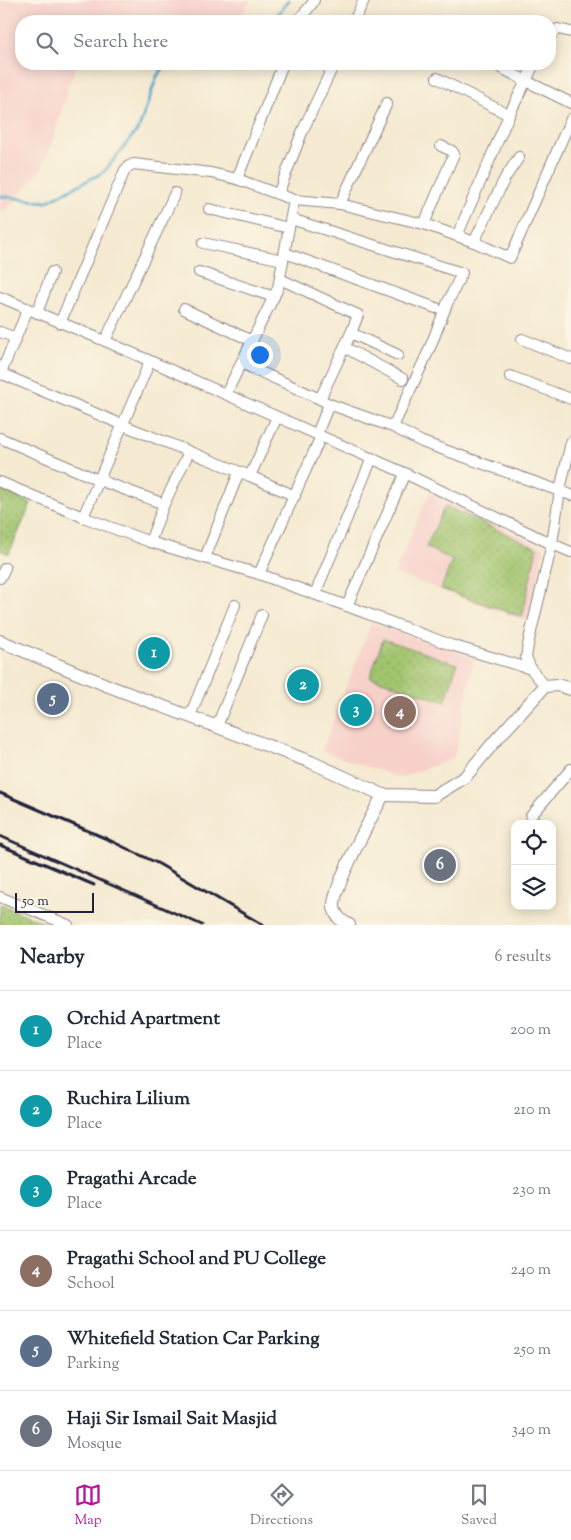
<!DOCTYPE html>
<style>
:root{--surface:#fff;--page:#f6f6f7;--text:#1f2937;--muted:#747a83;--line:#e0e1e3;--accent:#b5179e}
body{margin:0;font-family:"Sorts Mill Goudy",serif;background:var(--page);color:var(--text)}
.controls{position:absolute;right:15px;bottom:15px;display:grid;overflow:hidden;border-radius:10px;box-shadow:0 2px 12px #0003}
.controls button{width:45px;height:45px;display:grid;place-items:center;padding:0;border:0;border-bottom:1px solid var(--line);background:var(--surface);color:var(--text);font:25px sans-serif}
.scale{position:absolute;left:15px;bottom:12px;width:79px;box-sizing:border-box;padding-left:5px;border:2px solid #22223b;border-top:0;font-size:14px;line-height:18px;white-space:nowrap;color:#22223b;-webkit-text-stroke:4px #fcf5e5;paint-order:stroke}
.you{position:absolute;left:259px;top:354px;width:18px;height:18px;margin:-12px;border:4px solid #fff;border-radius:50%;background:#1a73e8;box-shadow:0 0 0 8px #1a73e833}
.badge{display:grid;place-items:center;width:32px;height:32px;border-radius:50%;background:var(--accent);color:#fff;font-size:16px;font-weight:700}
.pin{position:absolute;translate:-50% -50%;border:2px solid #fff;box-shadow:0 1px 5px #0006}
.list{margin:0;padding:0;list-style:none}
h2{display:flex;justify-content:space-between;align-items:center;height:65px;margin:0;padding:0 20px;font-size:21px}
h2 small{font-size:16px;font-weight:400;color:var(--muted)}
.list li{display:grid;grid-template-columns:32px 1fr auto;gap:15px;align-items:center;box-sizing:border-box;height:80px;padding:0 20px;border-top:1px solid var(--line)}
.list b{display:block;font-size:19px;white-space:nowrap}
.list p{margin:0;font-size:16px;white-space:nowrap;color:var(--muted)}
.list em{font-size:16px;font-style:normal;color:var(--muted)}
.icon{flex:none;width:28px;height:28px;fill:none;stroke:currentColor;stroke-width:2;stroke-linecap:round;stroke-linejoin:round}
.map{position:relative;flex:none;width:571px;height:925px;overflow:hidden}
.search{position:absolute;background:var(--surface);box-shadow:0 2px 12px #0003;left:15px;right:15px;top:15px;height:55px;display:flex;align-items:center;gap:12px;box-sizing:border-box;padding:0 18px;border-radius:20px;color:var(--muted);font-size:19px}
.sheet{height:545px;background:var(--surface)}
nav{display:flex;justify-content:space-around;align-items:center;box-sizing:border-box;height:70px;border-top:1px solid var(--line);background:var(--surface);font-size:14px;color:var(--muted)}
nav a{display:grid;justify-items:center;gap:2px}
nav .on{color:var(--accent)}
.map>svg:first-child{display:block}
.built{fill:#f7d0ca}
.grass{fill:url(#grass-dots);stroke:#627354}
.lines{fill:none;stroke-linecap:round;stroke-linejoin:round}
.stream{stroke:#4fa9cc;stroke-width:3}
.minor-casing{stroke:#8c8686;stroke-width:12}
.tertiary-casing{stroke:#8c8686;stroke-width:14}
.minor{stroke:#fff;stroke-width:10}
.tertiary{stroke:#fff;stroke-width:12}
.rail{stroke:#22223b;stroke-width:3}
</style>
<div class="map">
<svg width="571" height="925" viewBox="0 0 571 925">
<defs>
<pattern id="grass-dots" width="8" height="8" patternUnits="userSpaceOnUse" patternTransform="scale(1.25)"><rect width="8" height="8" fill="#a1c46e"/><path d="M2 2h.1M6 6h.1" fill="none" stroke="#8aa860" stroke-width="1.8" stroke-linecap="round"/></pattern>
</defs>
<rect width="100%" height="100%" fill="#fcf5e5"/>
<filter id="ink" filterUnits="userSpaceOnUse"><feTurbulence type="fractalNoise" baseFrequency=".02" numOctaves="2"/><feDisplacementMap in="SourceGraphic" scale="10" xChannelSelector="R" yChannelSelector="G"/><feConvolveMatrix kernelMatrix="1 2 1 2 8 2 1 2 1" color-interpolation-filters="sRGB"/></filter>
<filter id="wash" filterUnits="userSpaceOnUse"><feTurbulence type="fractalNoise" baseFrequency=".0096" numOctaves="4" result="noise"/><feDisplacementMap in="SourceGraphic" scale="20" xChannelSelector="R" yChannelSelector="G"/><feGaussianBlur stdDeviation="1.12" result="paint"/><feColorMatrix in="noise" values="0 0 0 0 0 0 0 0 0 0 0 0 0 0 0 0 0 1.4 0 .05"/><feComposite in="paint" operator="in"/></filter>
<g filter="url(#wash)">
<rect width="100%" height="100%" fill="#f5ead1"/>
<g class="built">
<polygon points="0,0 251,0 244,11 234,21 21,21 21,64 77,64 68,87 56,132 42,169 4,212 0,211"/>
<polygon points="430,492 544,548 529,622 394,573"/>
<polygon points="371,623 474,658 454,758 400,778 322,751"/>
</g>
<g class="grass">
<polygon points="0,489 31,503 9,554 0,550"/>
<polygon points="445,506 537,548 522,617 441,589 452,560 426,547"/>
<polygon points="383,639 457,664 445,702 370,677"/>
<polygon points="0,904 49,925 0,925"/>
</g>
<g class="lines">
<g class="stream">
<polyline points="273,21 289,0"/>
<polyline points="214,64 229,66 233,64"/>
<polyline points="0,196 46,202 104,172 139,128 157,76 167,64"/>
</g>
</g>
</g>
<g filter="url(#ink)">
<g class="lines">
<g class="minor-casing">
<g id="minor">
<path d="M299 21C303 12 310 9 314 0"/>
<polyline points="354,21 364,0"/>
<polyline points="550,35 558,29 571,32"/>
<polyline points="494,64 526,81 534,64"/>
<polyline points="437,78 509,115"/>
<polyline points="237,179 283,64"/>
<polyline points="278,194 303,130 334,64"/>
<polyline points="340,204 424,224 474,242 510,258 571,119"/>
<polyline points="209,209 289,228"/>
<polyline points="291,219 462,273 447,304 429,350 393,427"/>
<polyline points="424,224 454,154 452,151 441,146"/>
<polyline points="457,236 509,115 526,81 571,103"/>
<polyline points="474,242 505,178 519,157"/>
<polyline points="203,243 283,260"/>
<polyline points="285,253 436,308"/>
<polyline points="199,272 274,297"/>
<polyline points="280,279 358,315 351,333 320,399 329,404 317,434"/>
<polyline points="0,297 105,341 400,471 552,544 529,640 526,657 531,669 545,686"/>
<polyline points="184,309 252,341"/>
<polyline points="37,313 52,272"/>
<polyline points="60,323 125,170 129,166 134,164 211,173 237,179 294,200"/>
<polyline points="0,332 16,338"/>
<polyline points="351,333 398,355"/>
<polyline points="522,339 571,359"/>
<polyline points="105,341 175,193"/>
<polyline points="344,347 403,379"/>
<polyline points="241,363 320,399"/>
<polyline points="0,373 123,425 250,476 277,417"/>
<polyline points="0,375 28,309"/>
<polyline points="510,376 571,399"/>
<polyline points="226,394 278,288 294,200 340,204 387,103"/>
<polyline points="329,404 393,427 422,442 571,495"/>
<polyline points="0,438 99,480 164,504 189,452"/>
<polyline points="571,442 560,490 552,544 571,552"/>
<polyline points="250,476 295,496"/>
<polyline points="0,482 83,517 150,542 259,574 347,606 451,645 531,669"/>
<polyline points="83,517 150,361"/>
<polyline points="150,542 164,504"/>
<polyline points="205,558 239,472"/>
<polyline points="259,574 321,436"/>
<polyline points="0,578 5,568"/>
<polyline points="315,594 372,458"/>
<polyline points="347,606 405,473"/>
<polyline points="190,716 235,605"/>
<polyline points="217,726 262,615"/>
<polyline points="531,816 571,769"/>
<polyline points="0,897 68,925"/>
</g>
</g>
<g class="tertiary-casing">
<g id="tertiary">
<polyline points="0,641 111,687 311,762 383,795 434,796 465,777 495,741 545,686 557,685 571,689"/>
<path d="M349 925C342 922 336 916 334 908 331 889 373 815 383 795"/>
</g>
</g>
<use href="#minor" class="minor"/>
<use href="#tertiary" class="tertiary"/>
<g class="rail">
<polyline points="0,793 107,839 159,864 263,925"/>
<polyline points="0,836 202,925"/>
<polyline points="0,845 94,885"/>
</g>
</g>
</g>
</svg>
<div class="controls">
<button><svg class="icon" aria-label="locate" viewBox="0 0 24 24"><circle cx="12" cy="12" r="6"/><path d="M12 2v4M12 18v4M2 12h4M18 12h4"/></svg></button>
<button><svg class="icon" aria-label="layers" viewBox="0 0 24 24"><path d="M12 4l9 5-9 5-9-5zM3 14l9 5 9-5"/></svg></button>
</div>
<div class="scale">50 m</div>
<div class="you"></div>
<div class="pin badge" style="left:154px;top:653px;background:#0f9aa8">1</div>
<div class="pin badge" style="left:303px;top:685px;background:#0f9aa8">2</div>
<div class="pin badge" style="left:356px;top:710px;background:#0f9aa8">3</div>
<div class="pin badge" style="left:400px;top:712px;background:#8d6e63">4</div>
<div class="pin badge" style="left:53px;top:699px;background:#5c6f8a">5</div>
<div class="pin badge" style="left:440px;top:865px;background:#6b7280">6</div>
<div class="search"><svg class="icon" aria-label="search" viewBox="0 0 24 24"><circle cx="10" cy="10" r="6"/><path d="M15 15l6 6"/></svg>Search here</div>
</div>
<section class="sheet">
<h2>Nearby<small>6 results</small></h2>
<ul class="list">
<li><span class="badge" style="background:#0f9aa8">1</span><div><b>Orchid Apartment</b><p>Place</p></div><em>200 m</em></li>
<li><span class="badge" style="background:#0f9aa8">2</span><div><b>Ruchira Lilium</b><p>Place</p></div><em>210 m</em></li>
<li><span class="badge" style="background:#0f9aa8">3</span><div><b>Pragathi Arcade</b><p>Place</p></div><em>230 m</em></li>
<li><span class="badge" style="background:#8d6e63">4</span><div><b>Pragathi School and PU College</b><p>School</p></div><em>240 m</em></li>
<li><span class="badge" style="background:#5c6f8a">5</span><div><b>Whitefield Station Car Parking</b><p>Parking</p></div><em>250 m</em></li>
<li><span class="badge" style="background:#6b7280">6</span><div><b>Haji Sir Ismail Sait Masjid</b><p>Mosque</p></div><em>340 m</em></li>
</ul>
</section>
<nav>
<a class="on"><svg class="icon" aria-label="map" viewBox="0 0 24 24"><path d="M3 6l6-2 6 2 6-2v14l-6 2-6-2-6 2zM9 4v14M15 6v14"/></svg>Map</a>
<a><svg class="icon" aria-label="directions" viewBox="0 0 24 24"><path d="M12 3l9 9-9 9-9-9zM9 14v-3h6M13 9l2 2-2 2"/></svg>Directions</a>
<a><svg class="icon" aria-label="saved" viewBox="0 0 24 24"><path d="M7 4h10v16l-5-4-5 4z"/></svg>Saved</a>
</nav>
